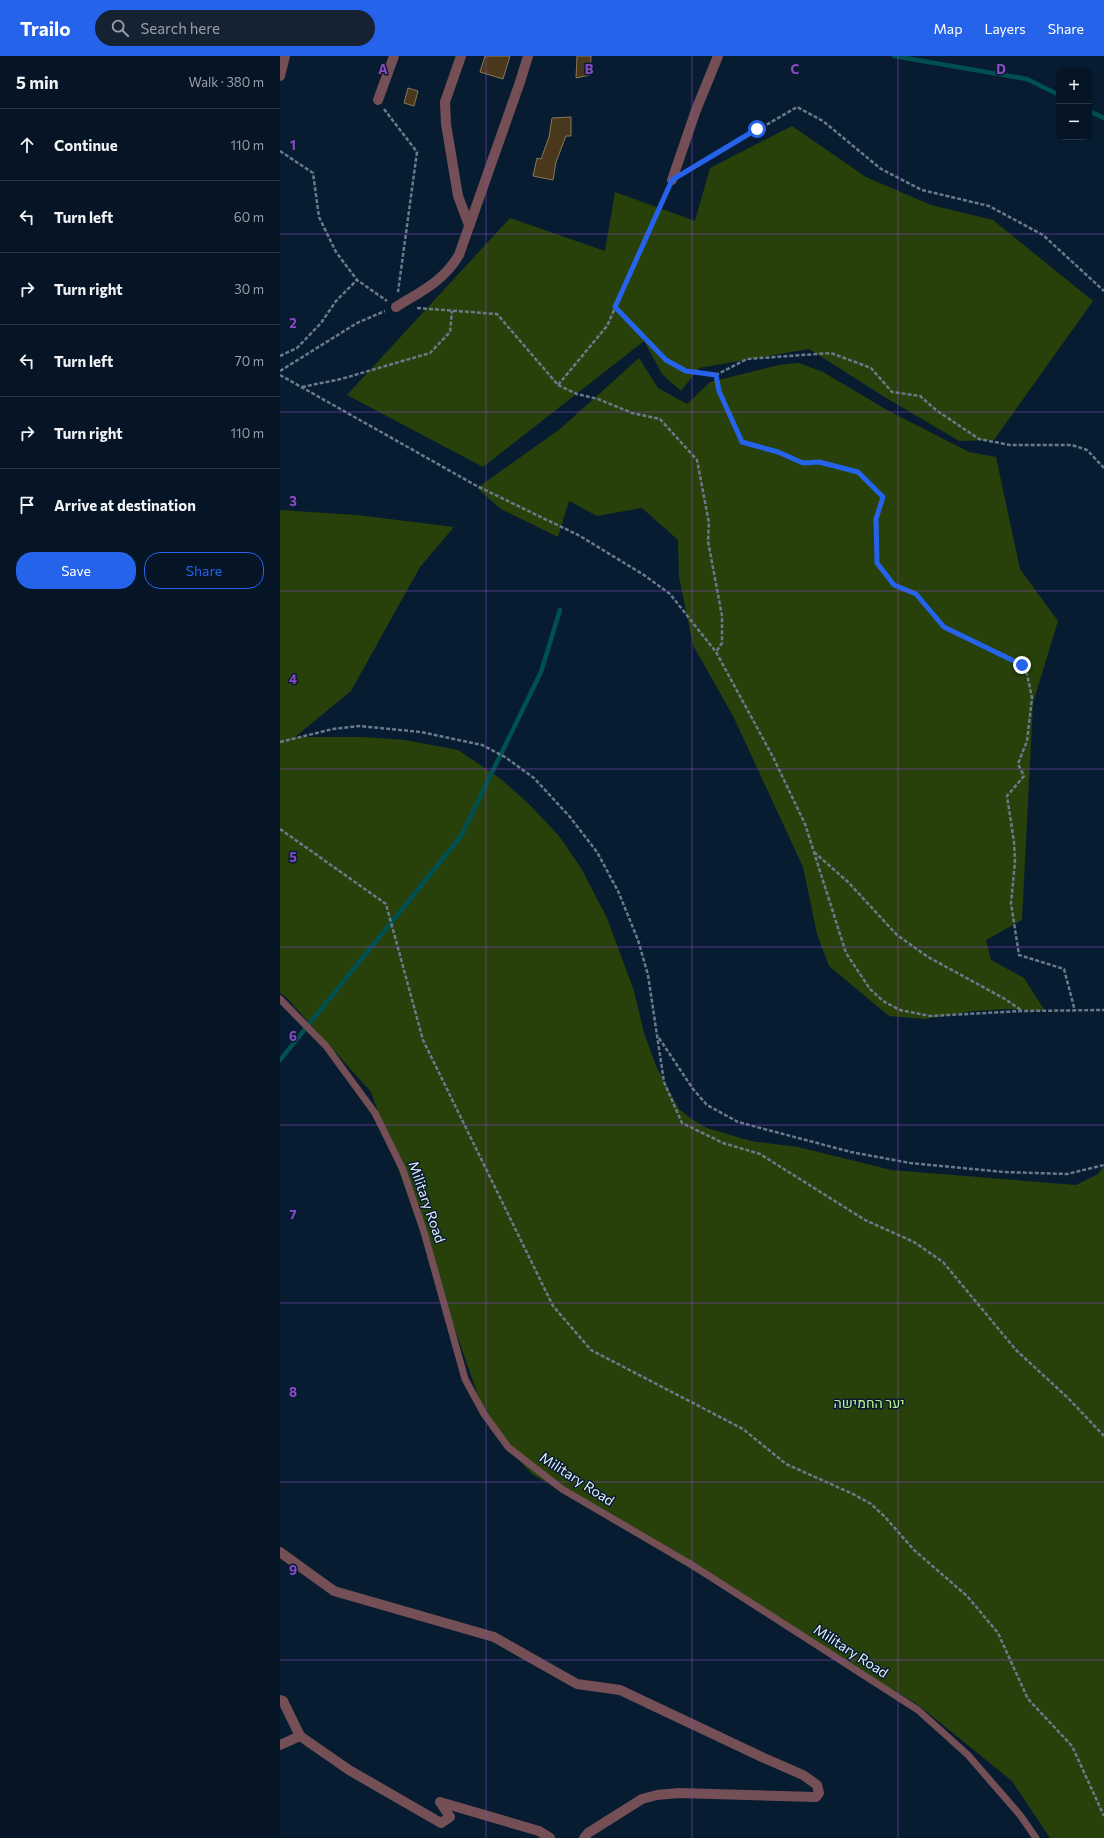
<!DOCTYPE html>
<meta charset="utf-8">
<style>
:root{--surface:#061525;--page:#142232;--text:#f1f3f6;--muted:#989fa7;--line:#273442;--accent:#2563eb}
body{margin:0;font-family:Commissioner,Heebo,sans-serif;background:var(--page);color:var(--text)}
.controls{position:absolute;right:12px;top:12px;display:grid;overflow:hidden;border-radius:8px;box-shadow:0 1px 3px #0004}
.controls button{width:36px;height:36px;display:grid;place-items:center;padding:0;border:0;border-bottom:1px solid var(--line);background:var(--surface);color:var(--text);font:20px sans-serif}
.stop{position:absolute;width:12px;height:12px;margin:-9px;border:3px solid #2563eb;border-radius:50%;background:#fff}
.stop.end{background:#2563eb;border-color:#fff;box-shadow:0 1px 4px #0008}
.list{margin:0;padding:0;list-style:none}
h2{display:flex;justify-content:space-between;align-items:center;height:52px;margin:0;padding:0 16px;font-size:17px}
h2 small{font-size:13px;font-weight:400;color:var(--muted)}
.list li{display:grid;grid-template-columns:26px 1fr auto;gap:12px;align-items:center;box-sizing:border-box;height:72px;padding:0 16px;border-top:1px solid var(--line)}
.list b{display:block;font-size:15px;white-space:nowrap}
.list em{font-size:13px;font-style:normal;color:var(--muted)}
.actions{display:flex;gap:8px;padding:12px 16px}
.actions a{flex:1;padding:9px 0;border:1px solid var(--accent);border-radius:16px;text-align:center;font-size:14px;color:var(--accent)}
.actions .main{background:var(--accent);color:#fff}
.icon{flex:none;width:22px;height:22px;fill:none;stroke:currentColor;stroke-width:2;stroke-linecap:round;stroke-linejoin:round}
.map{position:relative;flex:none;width:824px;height:1782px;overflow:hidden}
header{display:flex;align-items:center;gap:24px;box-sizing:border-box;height:56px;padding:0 20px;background:var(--accent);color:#fff}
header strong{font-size:19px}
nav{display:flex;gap:22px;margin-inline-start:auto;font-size:14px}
.search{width:280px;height:36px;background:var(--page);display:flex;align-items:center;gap:10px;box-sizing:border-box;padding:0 14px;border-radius:22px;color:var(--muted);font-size:15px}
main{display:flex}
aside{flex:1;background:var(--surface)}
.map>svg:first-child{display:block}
.green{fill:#28410a}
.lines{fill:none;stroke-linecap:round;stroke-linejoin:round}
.stream{stroke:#004f51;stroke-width:4.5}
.building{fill:#49381c;stroke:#897659}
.path{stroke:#697a8c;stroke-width:2.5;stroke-dasharray:4 2;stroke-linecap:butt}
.service{stroke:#744f56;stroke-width:7}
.minor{stroke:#744f56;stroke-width:10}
.route{stroke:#2563eb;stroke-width:5}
.grid{fill:none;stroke:#8a49c8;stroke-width:1;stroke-opacity:0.55}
.labels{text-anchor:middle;stroke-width:3;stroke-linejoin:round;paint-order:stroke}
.street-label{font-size:14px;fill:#e2effe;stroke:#081c31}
.park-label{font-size:14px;fill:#bdf28c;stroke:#081c31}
.grid-label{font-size:13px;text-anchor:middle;font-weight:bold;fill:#8a49c8;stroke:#081c31;stroke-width:3;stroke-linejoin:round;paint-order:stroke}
</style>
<header>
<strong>Trailo</strong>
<div class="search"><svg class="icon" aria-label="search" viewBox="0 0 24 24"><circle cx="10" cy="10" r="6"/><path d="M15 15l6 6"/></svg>Search here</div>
<nav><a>Map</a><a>Layers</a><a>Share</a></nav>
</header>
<main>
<aside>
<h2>5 min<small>Walk · 380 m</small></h2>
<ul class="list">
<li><svg class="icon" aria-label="ahead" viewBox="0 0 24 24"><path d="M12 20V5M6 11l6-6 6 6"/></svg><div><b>Continue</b></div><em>110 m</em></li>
<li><svg class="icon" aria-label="left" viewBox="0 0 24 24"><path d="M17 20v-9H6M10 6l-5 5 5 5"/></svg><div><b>Turn left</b></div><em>60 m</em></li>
<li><svg class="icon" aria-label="right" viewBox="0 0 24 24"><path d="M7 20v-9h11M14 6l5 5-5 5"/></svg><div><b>Turn right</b></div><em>30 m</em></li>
<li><svg class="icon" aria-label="left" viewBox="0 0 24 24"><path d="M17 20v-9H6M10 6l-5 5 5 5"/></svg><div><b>Turn left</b></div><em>70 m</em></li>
<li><svg class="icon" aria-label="right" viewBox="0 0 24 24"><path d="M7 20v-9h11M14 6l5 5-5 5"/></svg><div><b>Turn right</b></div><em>110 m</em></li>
<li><svg class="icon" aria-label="arrive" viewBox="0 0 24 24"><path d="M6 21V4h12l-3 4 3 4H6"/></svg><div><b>Arrive at destination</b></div></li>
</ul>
<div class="actions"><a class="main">Save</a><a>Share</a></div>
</aside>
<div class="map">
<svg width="824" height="1782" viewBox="0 0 824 1782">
<rect width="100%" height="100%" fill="#081c31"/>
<g class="green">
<polygon points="512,70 586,121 651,149 713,164 813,245 714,384 679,385 603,340 529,293 419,312 401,335 382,318 364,285 203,411 67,339 230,162 325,195 335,136 415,165 430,112"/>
<polygon points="359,302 378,332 407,348 430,326 499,309 519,307 543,316 607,354 689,396 716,401 740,513 778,565 753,647 742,864 706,884 711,904 744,922 765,955 726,953 693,955 645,963 609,960 549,910 537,878 523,811 453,660 413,589 399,521 398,484 362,452 317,460 289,445 278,481 221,453 197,432 280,373"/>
<polygon points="0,454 77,459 174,471 140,511 71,635 15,681 82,681 125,684 178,694 221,723 250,749 279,780 301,812 327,862 354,935 364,977 376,1010 399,1053 410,1062 427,1072 471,1085 518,1091 611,1114 796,1129 818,1118 824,1110 824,1782 770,1782 732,1725 637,1648 252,1418 210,1373 91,1036 6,941 0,937"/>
</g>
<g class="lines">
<g class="stream">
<polyline points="614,0 747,23 779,39"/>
<polyline points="809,55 824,62"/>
<polyline points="0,1004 181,780 261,616 280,554"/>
</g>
</g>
<g class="building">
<polygon points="205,0 230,0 223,23 200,16"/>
<polygon points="297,0 311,0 310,19 296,22"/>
<polygon points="128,32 138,35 134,50 124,47"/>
<polygon points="291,61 291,80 286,80 276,106 273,124 253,120 257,102 261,103 269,81 272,62"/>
</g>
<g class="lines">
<g class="path">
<polyline points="104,53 137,96 118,236"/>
<polyline points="0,95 33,117 39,161 56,196 77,224 107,245"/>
<polyline points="409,114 517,51 543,65 601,113 642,134 709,150 763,179 824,235"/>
<polyline points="335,251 386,304 406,315 436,319 467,303 551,297 591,312 612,336 640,340 656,354 699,383 730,389 792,389 807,394 824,412"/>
<polyline points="137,252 217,258 278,329 327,270 387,134"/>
<polyline points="0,300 17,292 41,267 56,245 77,224"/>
<polyline points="0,315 77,267 105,255"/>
<polyline points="0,319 195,429 300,480 364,519 390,538 436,596 493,701 525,768 566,897 590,933 603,945 620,954 650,960 742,955 824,954"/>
<polyline points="436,319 439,335 462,386 498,396 523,407 539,406 578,416 603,441 595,463 597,507 614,529 636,537 664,571 733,603 742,609 747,618 752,642 747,685 738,708 744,720 727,740 734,786 735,806 731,847 739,899 784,913 795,955"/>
<polyline points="278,329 297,338 318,343 352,357 380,363 417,404 429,467 428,485 442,560 442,587 436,596"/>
<polyline points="22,331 61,323 150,297 170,276 172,255"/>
<polyline points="0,686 53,673 79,670 141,676 202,689 225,701 254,722 290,761 317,796 338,835 358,884 368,919 384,1026 402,1067 443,1087 480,1098 585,1164 634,1186 663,1206 736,1294 788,1342 824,1380"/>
<polyline points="0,773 106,848 143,984 273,1250 311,1294 463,1373 506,1408 573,1438 591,1448 605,1461 634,1494 687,1540 718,1577 748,1643 792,1690 824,1760"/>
<polyline points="534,796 568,826 617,879 648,901 725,943 741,954"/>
<polyline points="379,982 413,1033 427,1049 458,1066 571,1096 630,1107 724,1116 787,1118 824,1109"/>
</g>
<polyline class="service" points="0,943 46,990 95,1057 123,1114 144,1176 185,1323 204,1358 228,1391 282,1433 412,1509 638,1654 688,1699 740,1759 756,1782"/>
<g class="minor">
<polyline points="181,0 165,46 166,68 178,140 189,169"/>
<polyline points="0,20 5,0"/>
<polyline points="98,44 114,0"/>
<polyline points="392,124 416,54 438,0"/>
<path d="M116 251C141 235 163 226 179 199L240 26 248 0"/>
<polyline points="0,1496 54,1535 214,1581 297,1628 340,1634 484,1702 523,1719 537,1729 539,1737 536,1741 399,1737 377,1739 362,1743 308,1777 304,1782"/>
<polyline points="0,1644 3,1645 20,1680 69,1714 161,1767 170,1761 160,1746 259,1775 270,1782"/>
<polyline points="0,1689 20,1680"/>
</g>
</g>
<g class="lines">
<polyline class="route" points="477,73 392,124 335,251 386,304 406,315 436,319 439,335 462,386 498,396 523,407 539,406 578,416 603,441 596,463 597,507 614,529 636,538 664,571 742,609"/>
</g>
<path class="grid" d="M206 0V1782M412 0V1782M618 0V1782M0 178H824M0 356H824M0 535H824M0 713H824M0 891H824M0 1069H824M0 1247H824M0 1426H824M0 1604H824"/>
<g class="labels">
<g class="street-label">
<text transform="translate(147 1146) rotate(71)" y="5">Military Road</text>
<text transform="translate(297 1423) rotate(33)" y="5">Military Road</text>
<text transform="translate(571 1595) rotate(33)" y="5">Military Road</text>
</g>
<g class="park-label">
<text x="589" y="1352">יער החמישה</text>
</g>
</g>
<g class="grid-label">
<text x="103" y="18">A</text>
<text x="309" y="18">B</text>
<text x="515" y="18">C</text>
<text x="721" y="18">D</text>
<text x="13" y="94">1</text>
<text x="13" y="272">2</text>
<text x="13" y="450">3</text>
<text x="13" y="628">4</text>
<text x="13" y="806">5</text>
<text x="13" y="985">6</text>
<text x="13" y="1163">7</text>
<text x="13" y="1341">8</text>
<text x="13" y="1519">9</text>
</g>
</svg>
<div class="controls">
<button>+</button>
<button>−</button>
</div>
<div class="stop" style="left:477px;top:73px"></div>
<div class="stop end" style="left:742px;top:609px"></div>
</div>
</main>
